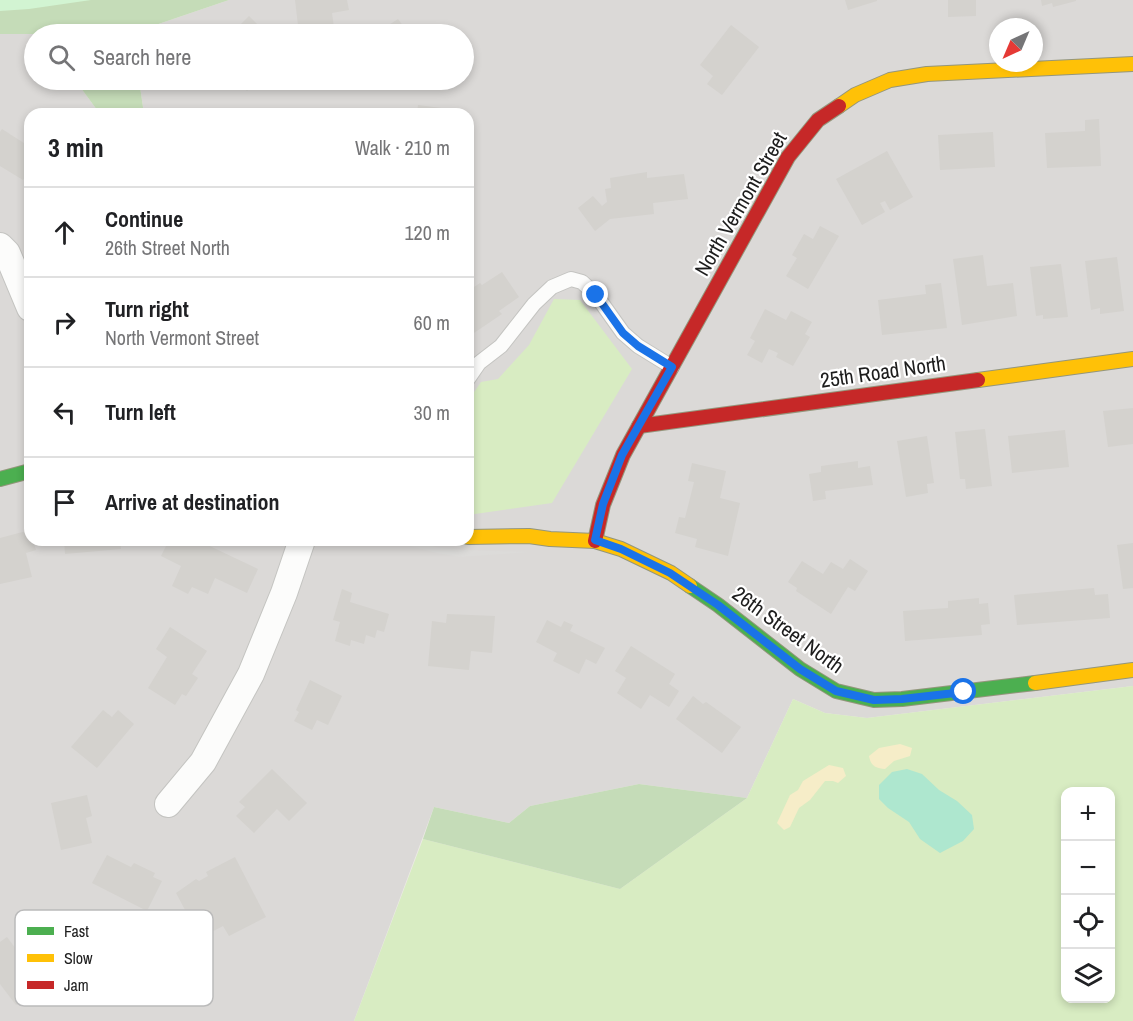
<!DOCTYPE html>
<meta charset="utf-8">
<style>
:root{--surface:#fff;--page:#f2f2f2;--text:#202124;--muted:#757577;--line:#e0e0e0}
body{margin:0;font-family:"Archivo Narrow",sans-serif;background:var(--page);color:var(--text)}
.controls{position:absolute;right:18px;bottom:18px;display:grid;overflow:hidden;border-radius:12px;box-shadow:0 3px 9px #0003}
.controls button{width:54px;height:54px;display:grid;place-items:center;padding:0;border:0;border-bottom:2px solid var(--line);background:var(--surface);color:var(--text);font:30px sans-serif}
.compass{position:absolute;left:989px;top:18px;width:54px;height:54px;border-radius:50%;background:var(--surface);box-shadow:0 3px 9px #0003;rotate:224deg}
.stop{position:absolute;width:18px;height:18px;margin:-14px;border:4px solid #1a73e8;border-radius:50%;background:#fff}
.stop.end{background:#1a73e8;border-color:#fff;box-shadow:0 2px 6px #0008}
.list{margin:0;padding:0;list-style:none}
h2{display:flex;justify-content:space-between;align-items:center;height:78px;margin:0;padding:0 24px;font-size:26px}
h2 small{font-size:20px;font-weight:400;color:var(--muted)}
.list li{display:grid;grid-template-columns:39px 1fr auto;gap:18px;align-items:center;box-sizing:border-box;height:90px;padding:0 24px;border-top:2px solid var(--line)}
.list b{display:block;font-size:22px;white-space:nowrap}
.list p{margin:0;font-size:20px;white-space:nowrap;color:var(--muted)}
.list em{font-size:20px;font-style:normal;color:var(--muted)}
.icon{flex:none;width:33px;height:33px;fill:none;stroke:currentColor;stroke-width:2;stroke-linecap:round;stroke-linejoin:round}
.map{position:relative;flex:none;width:1133px;height:1021px;overflow:hidden}
.search{position:absolute;background:var(--surface);box-shadow:0 3px 9px #0003;left:24px;top:24px;width:450px;height:66px;display:flex;align-items:center;gap:15px;box-sizing:border-box;padding:0 21px;border-radius:33px;color:var(--muted);font-size:22px}
.panel{position:absolute;background:var(--surface);box-shadow:0 3px 9px #0003;left:24px;top:108px;width:450px;height:438px;border-radius:18px}
.map>svg:first-child{display:block}
.residential{fill:#dbd9d7;fill-rule:evenodd}
.grass{fill:#d8ecc2;fill-rule:evenodd}
.forest{fill:#c5dcb8}
.sand{fill:#f6edc8}
.park{fill:#d2f4d2}
.pitch{fill:#aee7cf}
.parking{fill:#dcdbd9}
.building{fill:#d4d2ce}
.lines{fill:none;stroke-linecap:round;stroke-linejoin:round}
.lane-casing{stroke:#c4c4c1;stroke-width:16}
.street-casing{stroke:#c4c4c1;stroke-width:28}
.fast-casing{stroke:#94967c;stroke-width:16}
.slow-casing{stroke:#94967c;stroke-width:16}
.jam-casing{stroke:#94967c;stroke-width:16}
.lane{stroke:#fcfcfb;stroke-width:14}
.street{stroke:#fcfcfb;stroke-width:26}
.fast{stroke:#4caf50;stroke-width:14}
.slow{stroke:#ffc107;stroke-width:14}
.jam{stroke:#c62828;stroke-width:14}
.route{stroke:#1a73e8;stroke-width:8}
.labels{text-anchor:middle;stroke-width:4.5;stroke-linejoin:round;paint-order:stroke}
.street-label{font-size:21px;fill:#1d1d1d;stroke:#fff}
.key{fill:#fff;stroke:#bbb;stroke-width:1.5}
.key-label{font-size:16px;fill:#1d1d1d}
</style>
<div class="map">
<svg width="1133" height="1021" viewBox="0 0 1133 1021">
<rect width="100%" height="100%" fill="#eceae5"/>
<path class="residential" d="M229 0H1133V686L867 718 825 713 793 699 747 798 639 784 530 806 509 823 434 807 354 1021H0V34H43H34V80H75L100 114H30V540H468V114H144L139 80H464V34H132V33ZM998 27H1034V63H998Z"/>
<g class="grass">
<polygon points="554,299 580,300 632,369 552,503 468,515 468,401 481,382 498,379 529,345"/>
<path d="M1133 686V1021H354L423 839 620 889 747 798 793 699 825 713 867 718ZM1066 792H1110V998H1066Z"/>
</g>
<g class="forest">
<polygon points="0,0 229,0 132,33 132,34 0,34"/>
<polygon points="75,80 139,80 144,114 100,114"/>
<polygon points="639,784 747,798 620,889 423,839 434,807 509,823 530,806"/>
</g>
<g class="sand">
<path d="M900 744 912 748 910 756 894 761 885 769C875 768 871 766 869 756L879 748Z"/>
<polygon points="829,765 843,768 846,776 838,783 833,781 825,781 810,800 799,808 790,827 784,830 777,823 790,795 798,790 803,781"/>
</g>
<polygon class="park" points="0,0 91,0 29,9 0,11"/>
<polygon class="pitch" points="907,769 922,774 939,790 957,801 972,815 974,829 963,841 940,853 920,839 909,822 888,808 879,799 879,785 892,772"/>
<polygon class="parking" points="387,540 411,540 439,548 461,550 530,552 459,557 437,553"/>
<g class="building">
<polygon points="295,0 347,0 349,10 332,13 335,34 299,34"/>
<polygon points="845,0 877,0 877,1 848,10"/>
<polygon points="948,0 976,0 976,16 948,17"/>
<polygon points="1041,0 1076,0 1076,1 1053,7 1052,3 1042,6"/>
<polygon points="249,16 267,34 231,34"/>
<polygon points="398,19 409,34 375,34"/>
<polygon points="731,25 759,47 722,95 707,84 713,76 700,65"/>
<polygon points="235,80 259,80 247,91"/>
<polygon points="391,80 411,80 397,89"/>
<polygon points="418,105 465,111 464,114 417,114"/>
<polygon points="1099,119 1101,166 1047,168 1045,133 1085,131 1085,120"/>
<polygon points="2,129 30,147 30,170 23,180 0,166 0,132"/>
<polygon points="993,132 995,167 940,170 938,135"/>
<polygon points="887,151 913,197 890,210 885,201 880,203 885,212 862,225 836,179"/>
<polygon points="647,172 647,178 684,174 688,199 653,203 654,214 610,219 595,231 578,208 593,196 602,206 607,202 605,189 611,188 610,178"/>
<polygon points="820,226 839,236 808,289 786,276 797,258 792,255 804,234 813,239"/>
<polygon points="983,255 987,286 1013,283 1017,316 962,325 953,259"/>
<polygon points="1117,257 1124,311 1100,314 1100,308 1091,310 1085,261"/>
<polygon points="1061,264 1068,317 1043,319 1043,315 1036,316 1030,267"/>
<polygon points="502,272 519,297 499,311 502,314 468,337 468,291 480,283 482,285"/>
<polygon points="941,283 947,328 882,335 878,300 926,294 925,285"/>
<polygon points="765,309 786,320 791,311 812,322 805,334 810,337 793,366 776,357 778,353 769,349 762,363 747,355 755,341 750,338"/>
<polygon points="1133,408 1133,444 1108,447 1103,411"/>
<polygon points="985,429 992,486 966,489 965,479 960,479 955,432"/>
<polygon points="1065,430 1069,467 1012,473 1008,436"/>
<polygon points="927,436 934,483 927,484 928,493 906,497 897,441"/>
<polygon points="858,461 858,468 870,466 873,485 825,491 826,499 813,501 809,474 821,472 821,466"/>
<polygon points="692,463 726,471 720,498 740,503 728,556 695,547 697,539 675,533 679,517 685,518 694,482 688,481"/>
<polygon points="30,530 30,540 33,540 36,550 26,553 32,577 0,584 0,538"/>
<polygon points="64,540 120,540 121,549 65,554"/>
<polygon points="169,540 197,540 258,569 247,593 215,578 208,594 192,587 188,594 172,586 181,566 161,556"/>
<polygon points="1133,543 1133,588 1123,589 1117,545"/>
<polygon points="850,559 868,571 855,591 848,587 831,614 796,591 797,588 788,582 802,561 823,574 831,562 843,569"/>
<polygon points="1094,588 1095,595 1108,594 1110,618 1017,625 1014,595"/>
<polygon points="342,589 352,593 350,602 389,614 384,632 377,630 375,638 366,635 364,644 351,640 350,646 335,641 340,622 333,620"/>
<polygon points="979,598 979,604 988,603 990,624 981,625 982,635 905,641 903,611 948,608 948,601"/>
<polygon points="447,614 495,616 492,653 471,651 469,670 428,666 432,621 446,623"/>
<polygon points="547,620 561,627 564,621 573,625 570,631 605,648 596,664 586,659 579,674 553,661 557,653 536,642"/>
<polygon points="170,627 207,651 192,674 198,678 186,696 182,694 175,705 148,688 167,657 156,649"/>
<polygon points="631,646 675,674 669,684 679,691 669,707 650,695 641,709 617,693 626,678 615,671"/>
<polygon points="310,680 342,696 328,725 317,720 312,730 294,721 299,712 296,710"/>
<polygon points="693,696 703,704 706,702 741,727 722,753 676,719"/>
<polygon points="103,710 112,717 118,710 134,724 97,768 71,747"/>
<polygon points="272,769 307,803 289,821 277,809 254,833 236,816 245,807 239,802"/>
<polygon points="87,795 92,816 86,818 92,843 61,850 51,803"/>
<polygon points="107,855 131,867 134,863 155,873 153,877 162,881 147,911 92,883"/>
<polygon points="235,857 266,917 229,936 223,926 200,938 176,893 196,879 199,881 208,876 206,872"/>
<polygon points="7,937 43,985 16,1005 0,984 0,942"/>
</g>
<g class="lines">
<g class="lane-casing">
<polyline id="lane" points="468,379 479,363 501,346 534,304 552,287 571,279 582,282 596,295 623,333 638,346 672,367"/>
</g>
<g class="street-casing">
<g id="street">
<polyline points="0,246 7,253 30,308"/>
<polyline points="168,804 203,762 251,674 284,593 302,540"/>
</g>
</g>
<g class="fast-casing">
<g id="fast">
<polyline points="0,479 30,471"/>
<polyline points="690,586 718,605 800,669 836,691 874,700 902,699 1035,683"/>
</g>
</g>
<g class="slow-casing">
<g id="slow">
<polyline points="839,106 855,95 890,80 927,74 1133,64"/>
<polyline points="978,380 1133,359"/>
<polyline points="468,537 529,536 550,539 595,541 621,549 671,573 690,586"/>
<polyline points="1035,683 1133,670"/>
</g>
</g>
<g class="jam-casing">
<g id="jam">
<polyline points="639,426 978,380"/>
<polyline points="595,541 603,505 623,455 788,157 818,120 839,106"/>
</g>
</g>
<use href="#lane" class="lane"/>
<use href="#street" class="street"/>
<use href="#fast" class="fast"/>
<use href="#slow" class="slow"/>
<use href="#jam" class="jam"/>
</g>
<g class="lines">
<polyline class="route" points="596,295 623,333 638,346 672,367 622,455 603,504 595,540 621,549 670,573 718,605 800,669 836,691 874,700 902,699 964,692"/>
</g>
<g class="labels">
<g class="street-label">
<text transform="translate(741 204) rotate(-60)" y="7">North Vermont Street</text>
<text transform="translate(883 372) rotate(-8)" y="7">25th Road North</text>
<text transform="translate(788 630) rotate(36)" y="7">26th Street North</text>
</g>
</g>
<rect x="15" y="910" width="198" height="96" rx="9" class="key"/>
<rect x="27" y="927" width="27" height="8" fill="#4caf50"/>
<rect x="27" y="954" width="27" height="8" fill="#ffc107"/>
<rect x="27" y="981" width="27" height="8" fill="#c62828"/>
<g class="key-label">
<text x="64" y="937">Fast</text>
<text x="64" y="964">Slow</text>
<text x="64" y="991">Jam</text>
</g>
</svg>
<div class="controls">
<button>+</button>
<button>−</button>
<button><svg class="icon" aria-label="locate" viewBox="0 0 24 24"><circle cx="12" cy="12" r="6"/><path d="M12 2v4M12 18v4M2 12h4M18 12h4"/></svg></button>
<button><svg class="icon" aria-label="layers" viewBox="0 0 24 24"><path d="M12 4l9 5-9 5-9-5zM3 14l9 5 9-5"/></svg></button>
</div>
<svg class="compass" viewBox="-18 -18 36 36"><path d="M0-13l5 13h-10z" fill="#e53935"/><path d="M0 13l5-13h-10z" fill="#757577"/></svg>
<div class="stop" style="left:964px;top:692px"></div>
<div class="stop end" style="left:596px;top:295px"></div>
<div class="search"><svg class="icon" aria-label="search" viewBox="0 0 24 24"><circle cx="10" cy="10" r="6"/><path d="M15 15l6 6"/></svg>Search here</div>
<section class="panel">
<h2>3 min<small>Walk · 210 m</small></h2>
<ul class="list">
<li><svg class="icon" aria-label="ahead" viewBox="0 0 24 24"><path d="M12 20V5M6 11l6-6 6 6"/></svg><div><b>Continue</b><p>26th Street North</p></div><em>120 m</em></li>
<li><svg class="icon" aria-label="right" viewBox="0 0 24 24"><path d="M7 20v-9h11M14 6l5 5-5 5"/></svg><div><b>Turn right</b><p>North Vermont Street</p></div><em>60 m</em></li>
<li><svg class="icon" aria-label="left" viewBox="0 0 24 24"><path d="M17 20v-9H6M10 6l-5 5 5 5"/></svg><div><b>Turn left</b></div><em>30 m</em></li>
<li><svg class="icon" aria-label="arrive" viewBox="0 0 24 24"><path d="M6 21V4h12l-3 4 3 4H6"/></svg><div><b>Arrive at destination</b></div></li>
</ul>
</section>
</div>
